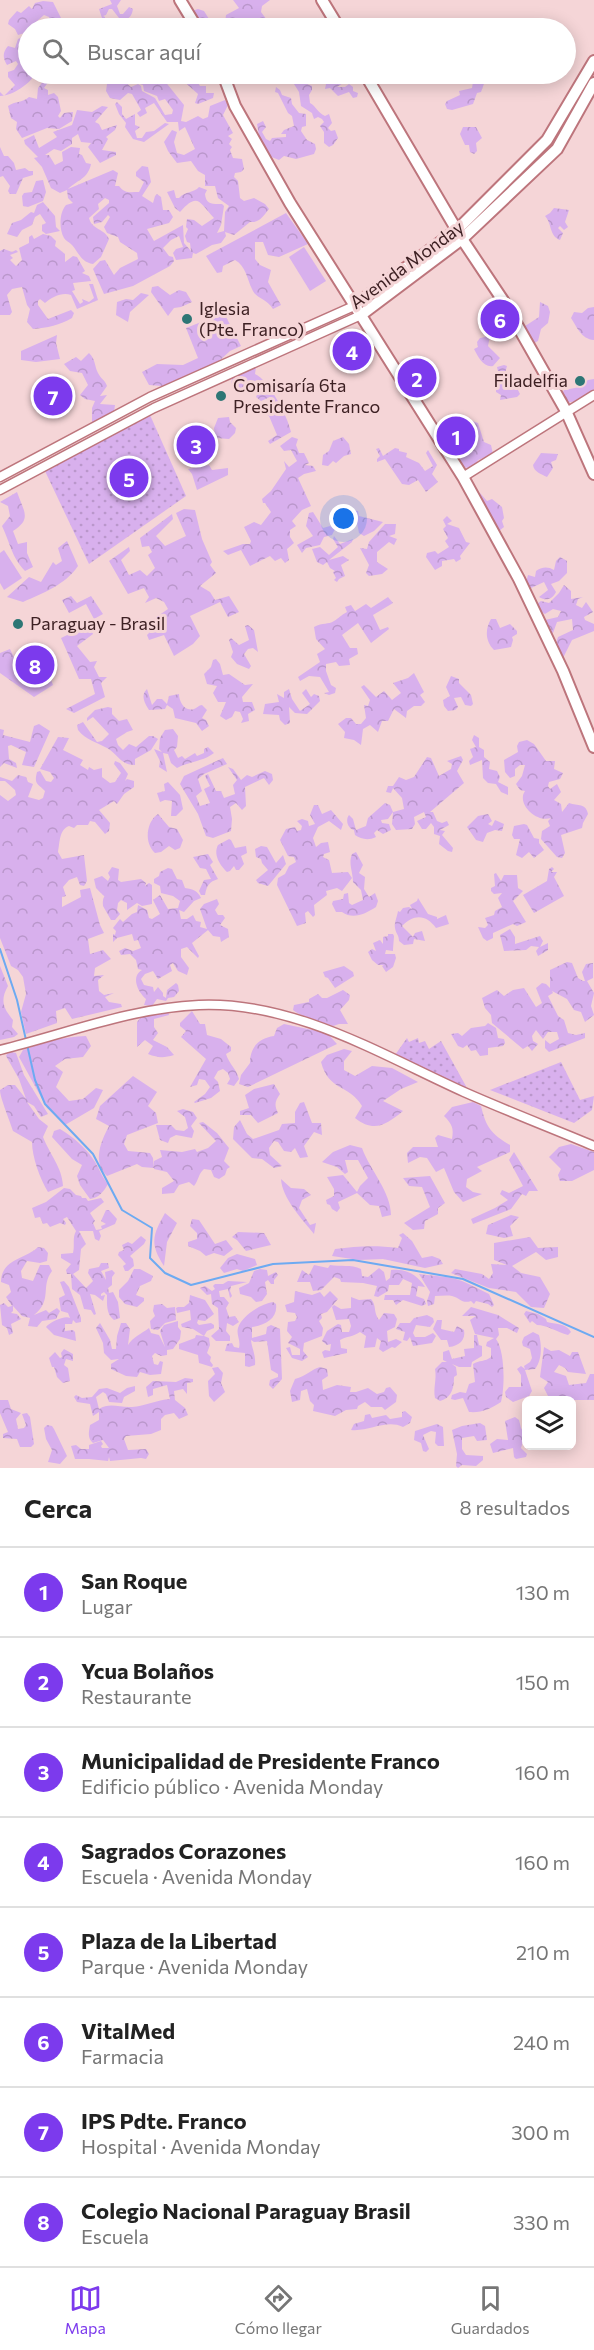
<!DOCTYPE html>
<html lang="es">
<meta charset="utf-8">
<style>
:root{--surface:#fff;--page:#f2f2f2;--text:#222;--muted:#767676;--line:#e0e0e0;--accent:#7c3aed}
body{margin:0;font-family:Commissioner,sans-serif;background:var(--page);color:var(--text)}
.controls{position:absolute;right:18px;bottom:18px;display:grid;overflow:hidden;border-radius:9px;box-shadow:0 3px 15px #0003}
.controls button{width:54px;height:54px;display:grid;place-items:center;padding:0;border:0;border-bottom:2px solid var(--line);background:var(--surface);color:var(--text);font:30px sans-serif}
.you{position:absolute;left:344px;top:519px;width:21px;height:21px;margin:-15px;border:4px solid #fff;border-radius:50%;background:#1a73e8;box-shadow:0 0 0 9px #1a73e833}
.badge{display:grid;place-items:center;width:39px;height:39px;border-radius:50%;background:var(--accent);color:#fff;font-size:20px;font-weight:700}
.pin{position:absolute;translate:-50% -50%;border:3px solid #fff;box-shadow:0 2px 6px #0006}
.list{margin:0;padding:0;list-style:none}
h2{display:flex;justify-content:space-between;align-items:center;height:78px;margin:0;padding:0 24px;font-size:26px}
h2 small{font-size:20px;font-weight:400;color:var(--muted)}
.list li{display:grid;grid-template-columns:39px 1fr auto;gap:18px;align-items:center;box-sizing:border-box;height:90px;padding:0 24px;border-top:2px solid var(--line)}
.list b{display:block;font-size:22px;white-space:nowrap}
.list p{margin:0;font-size:20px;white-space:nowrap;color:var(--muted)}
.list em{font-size:20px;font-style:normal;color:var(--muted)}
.icon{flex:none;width:33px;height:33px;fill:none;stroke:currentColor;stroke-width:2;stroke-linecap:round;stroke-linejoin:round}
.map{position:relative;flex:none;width:594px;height:1468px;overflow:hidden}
.search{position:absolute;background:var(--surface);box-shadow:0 3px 15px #0003;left:18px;right:18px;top:18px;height:66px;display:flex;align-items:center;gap:15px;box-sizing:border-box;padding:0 21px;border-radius:33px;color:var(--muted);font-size:22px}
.sheet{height:798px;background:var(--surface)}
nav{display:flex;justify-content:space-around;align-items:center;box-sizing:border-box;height:84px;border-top:2px solid var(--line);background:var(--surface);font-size:16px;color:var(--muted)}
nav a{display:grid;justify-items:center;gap:3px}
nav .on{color:var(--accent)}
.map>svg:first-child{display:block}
.grass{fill:#d8b0ed}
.forest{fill:url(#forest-crowns)}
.park{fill:url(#park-dots)}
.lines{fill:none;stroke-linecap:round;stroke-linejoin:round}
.stream{stroke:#6daaf2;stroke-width:2}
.minor-casing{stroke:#bd757c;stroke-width:11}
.major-casing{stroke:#bd757c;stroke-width:14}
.minor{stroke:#fff;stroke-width:8}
.major{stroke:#fff;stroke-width:10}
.poi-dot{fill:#2d7675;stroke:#f5d5d7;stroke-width:2}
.labels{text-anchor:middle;stroke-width:6;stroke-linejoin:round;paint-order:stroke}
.street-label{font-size:18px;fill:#3d2023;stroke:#f5d5d7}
.poi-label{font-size:18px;fill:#3d2023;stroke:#f5d5d7;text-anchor:start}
</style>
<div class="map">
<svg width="594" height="1468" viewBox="0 0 594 1468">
<defs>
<pattern id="forest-crowns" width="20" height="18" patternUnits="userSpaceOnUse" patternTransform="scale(1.5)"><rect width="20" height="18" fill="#d8b0ed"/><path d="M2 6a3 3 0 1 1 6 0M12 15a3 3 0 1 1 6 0" fill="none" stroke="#ba97cb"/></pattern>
<pattern id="park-dots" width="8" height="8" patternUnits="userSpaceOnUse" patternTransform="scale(1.5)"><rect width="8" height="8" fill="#d8b0ed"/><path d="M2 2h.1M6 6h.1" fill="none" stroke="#ba97cb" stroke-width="1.8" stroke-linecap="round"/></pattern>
</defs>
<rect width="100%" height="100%" fill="#f5d5d7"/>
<g class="grass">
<polygon points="304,247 326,281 310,291 289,257"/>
<polygon points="4,550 22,578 4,590 0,583 0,553"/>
</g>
<g class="forest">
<path d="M110 0H121L117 6 120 14H123L129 7 133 9C132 15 130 18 125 20L119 18 112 9H109L106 15 103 16 105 17V20L117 18 119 22 114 28H98L104 24 99 9 112 4Z"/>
<polygon points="233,0 270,0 262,6 261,12 273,28 238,28 235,23 226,28 205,28 192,11 198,9 204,11 214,27 215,24 221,27 225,23 226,15 239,8"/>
<polygon points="43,1 53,2 66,28 59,28 56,25 45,28 52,25 49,17 44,15 36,22 37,28 28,28 28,32 18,35 15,29 8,24 9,20 17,11 21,13 29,6 32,9 35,3"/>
<path d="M28 34V74H35C30 84 12 96 0 96V92L4 96 15 85 8 77V72L14 70 18 64 16 61 7 65C3 58 2 53 8 46L15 48 18 39Z"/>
<path d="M139 74H157V80H164L184 105 181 121 186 122 198 116 203 119 208 117 210 106 225 100 228 105 223 115 233 133 228 136 232 139 229 144 232 147 230 150 233 158 242 159 244 169 241 172 235 173 234 177 238 181 240 198 244 201 254 198 265 204 269 209C263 216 260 223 250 222L234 235 225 232 226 236 221 243 212 245 196 254 193 253 192 258 176 260 173 253 176 249 183 247 179 236 171 240 163 248 169 256 173 257 174 261 170 266 133 286 104 294 93 269 100 261 105 260 114 275 120 268 138 259 137 253 120 242 118 237 107 233 104 227 110 217 108 215 102 222 94 224 93 217 109 203V200L105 198 98 204 99 209 89 218C92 230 104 228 109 239L101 257 93 264C81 262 79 253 72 245 69 242 66 241 64 238 59 229 59 213 66 205L73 203 68 198 67 190 60 193 51 188 42 167 34 158 38 157 25 144 24 140 34 135 39 148 57 137 53 132 72 125 77 110 92 112 102 106 108 107 95 122 99 124 102 130 117 125 115 130 106 137 108 139 102 150 116 152V155L100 163 88 147 91 143 81 142 78 134 72 138V144L61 151 54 149 45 155H49L55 165 63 161 62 152 71 147 80 148 79 154 82 155 86 163 91 164C88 179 77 180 68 189L113 170 118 173 115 186H119C125 194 130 192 139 192L144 182 136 176V172L142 166 148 167 151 182 142 196 153 203 155 196 157 194 161 197 163 210H169L173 217 169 223 147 229 154 241 183 225 184 243 191 251 190 243 187 242 185 236 188 229 186 227 187 219 194 220 202 226 214 218C199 202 198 192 180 212L175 208 167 192 174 190 176 198H179C185 191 194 193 199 187L207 190 205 194C206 205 213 204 222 204L224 206 221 225 217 233 224 231 225 212 229 206 218 198 215 186H205V175L198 171 191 161 177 163 168 151 164 142 172 130 177 132 174 142 177 153 184 155 195 149 185 127 179 131 178 122H167L154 103 145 108 147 113 140 117 137 113 141 110 140 108 132 94 128 93 120 100 110 98 106 91 107 84 113 78C122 79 125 81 131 87L138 84 141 86 142 91 155 98 165 115 172 114 173 110 165 99 159 101 157 96 144 91 143 85 140 84 144 79Z"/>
<polygon points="185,74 189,77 192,74 204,74 207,79 216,75 218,78 214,81 200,80 198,83 200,86 206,86 206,93 214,93 213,98 198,104 195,103 198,94 180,78 179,75"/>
<polygon points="346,74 357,74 354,80 343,83 337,87 345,87 349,84 353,87 353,91 358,93 357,97 353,98 349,92 338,96 330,88 325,89 326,84 332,79 344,76"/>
<path d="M44 80 49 81 44 88 48 90V95L54 93 58 97 61 111 58 116 60 118 64 113 73 112 72 121 59 129 47 128 22 138 16 129 17 122 11 118 8 106C15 101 22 103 29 97L37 99 38 88Z"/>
<polygon points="478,80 485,81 481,92 477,93 473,104 452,110 447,109 445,104 447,101 460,95 459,91 472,88 473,82"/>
<path d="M302 82 312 86V90L309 95 310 103C316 106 317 112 325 116L329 114 332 123 328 128 331 131 335 130 338 138 333 145 329 147 324 143V132L320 126 324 122 322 119 318 117 314 119 312 113 301 106 299 92 294 84Z"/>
<polygon points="276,87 280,90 282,95 291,98 292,104 299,113 306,114 306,126 302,127 301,131 307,140 315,144 316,149 314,154 296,159 284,156 279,160 264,154 257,140 259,135 257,124 263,121 266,127 262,132 266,139 270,141 272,138 286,137 286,134 281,134 284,130 294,126 292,116 288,113 278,93 275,92"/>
<polygon points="117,102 122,107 122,114 126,119 135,114 135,125 140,127 135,131 137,138 142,138 146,132 154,131 165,123 169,124 144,142 133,139 125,127 126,123 119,114 115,104"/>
<polygon points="463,127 476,127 482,138 476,143 477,151 474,154 470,152 469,145 465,145 460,134"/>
<polygon points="0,147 4,156 8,156 14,163 16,170 25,168 29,171 33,171 33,175 23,178 16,194 10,194 8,191 10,186 3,176 0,177"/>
<polygon points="43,180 46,192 43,201 28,207 23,206 22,196 24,193 32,192 36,181"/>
<polygon points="43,202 55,216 56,227 60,231 46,234 42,231 42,225 46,223 40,214 35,217 32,225 22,230 17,237 7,234 12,223 21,220 31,212 34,213 37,205"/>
<path d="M554 208 569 210 565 222 568 227 564 230 560 226 558 228 563 233 560 240C549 236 552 223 545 216L550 213Z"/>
<path d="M286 213 308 244 279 257 268 255 263 242H255V259L260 265 271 270 268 282 281 305 273 309C266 298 256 299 252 289 247 279 246 266 235 260L223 266 222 272 217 273 206 256Z"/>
<path d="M43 234 51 236 56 241 55 246 65 254V262L73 256 77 257 85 271 82 273 89 276 91 281 73 283 75 290 72 291 80 304 83 302 82 299 89 302 94 298 89 284H93L98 300 77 309 71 295C62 292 52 297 45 303L40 299 38 301V305L48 319 71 310 74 313 72 318C60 325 47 328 33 329L27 322 30 309 27 305 22 287 12 289 7 295 12 312 10 315H0V251L4 249 12 252 16 250 18 252 10 255 13 258 10 260 16 266 22 260 19 248 29 243V237L32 235 34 239Z"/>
<polygon points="158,286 170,295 179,290 186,292 192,302 181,307 174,308 168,316 151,292 152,287"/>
<polygon points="141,293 149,295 130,312 128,322 116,315 117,302 126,299 133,300"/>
<polygon points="540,302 548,306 550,312 548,323 541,329 538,341 534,343 522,328 539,317"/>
<path d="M594 307V340C581 339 577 327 571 318L574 312 582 313 588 308Z"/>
<polygon points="224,313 241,346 230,351 218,362 174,382 162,386 149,385 142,372 157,364 183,365 198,358 186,328"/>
<polygon points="57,335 56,343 60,359 36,362 21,360 21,351"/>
<path d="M490 336 488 346 500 358 493 366C484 368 478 357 474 349L478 347 477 342 480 338Z"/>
<path d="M89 353C96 360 94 365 98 373 101 379 105 380 107 386L100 396 107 395 100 404 115 405 114 412 92 423V408L95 401 85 399 80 395 88 385 82 373 70 371 64 364 76 357 81 361Z"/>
<polygon points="504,365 507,366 504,377 513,382 510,388 517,388 520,394 517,397 500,400 501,395 496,392 496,385 500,380 497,367"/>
<path d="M256 367 255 374C269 380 288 417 291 432L270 444 268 441 277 435 269 416 263 413 275 406 270 397 261 401 256 397 259 390 254 381 237 392 231 384 233 375Z"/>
<polygon points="594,379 594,394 583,400 565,403 561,395 564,390 580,387 588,380"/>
<polygon points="229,417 230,422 236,428 235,433 229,439 215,438 214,428 218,418"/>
<path d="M467 419 478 423 484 442 491 445 493 454 478 460 474 467C459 471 456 460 449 448L459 447 462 444 471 441 474 435 466 425Z"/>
<polygon points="292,437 298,439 296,445 299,453 304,453 309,463 305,465 313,466 316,471 304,474 298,478 311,506 302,510 292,521 296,526 290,530 290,537 294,543 287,549 289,560 285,563 281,558 275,561 270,556 250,566 241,550 228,555 223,551 243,544 250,544 251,541 244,527 254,522 261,525 271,512 265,503 263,503 262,499 271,491 286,469 284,461 289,467 297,461 291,450 284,451 280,446"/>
<polygon points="343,437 349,444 351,454 344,456 336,463 333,461 328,466 322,465 323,455 329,451 333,441"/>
<polygon points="379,448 383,456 395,448 399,449 399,451 407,453 406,457 419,463 425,471 433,466 426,453 428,450 437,465 432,474 438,482 426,492 418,480 409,485 402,484 385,459 377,462 377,459 380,456 376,449"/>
<path d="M541 453 558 454 556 460 551 462 553 468 547 477C541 474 534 472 533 465Z"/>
<polygon points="209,465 212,470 228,468 228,475 197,490 192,474 188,469"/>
<path d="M17 492C24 512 32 519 13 531L18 544 27 542V553L33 567 25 571C11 556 11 545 2 526L10 516 8 506 0 502Z"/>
<polygon points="480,493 487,501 492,499 502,507 504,518 502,521 504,527 499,531 500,533 477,497"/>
<polygon points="184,509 195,510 202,539 212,562 210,565 216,573 200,586 210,592 215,600 229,596 239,612 228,617 220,602 190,616 200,636 193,644 174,656 164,635 149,640 147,635 149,633 145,625 168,609 164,602 156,598 145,603 149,597 144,588 128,594 109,561 129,547 130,551 121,560 129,575 140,570 147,576 155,568 148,555 152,552 149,546 142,547 140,538 172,514 173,519 156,536 165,546 186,536 176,513"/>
<polygon points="349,510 358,511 359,516 383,522 374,531 364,536 359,533 357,523 349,515"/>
<polygon points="313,512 323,528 330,526 335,529 332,535 324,537 320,545 306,548 302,553 297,545 313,536 306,526 309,513"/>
<polygon points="447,516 452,521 447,524 459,528 466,542 470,543 460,556 461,559 456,562 454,559 442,561 442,566 435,570 426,557 427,553 435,551 438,554 449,547 445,541 448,538 443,529 446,526 443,520"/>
<polygon points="385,524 396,524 395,534 389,536 397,539 394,545 389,542 377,552 377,562 388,569 382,574 369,576 366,573 369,565 360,548 367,549 369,542"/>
<polygon points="334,536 340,544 353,539 352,542 329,560 343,556 349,560 341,565 345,576 339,579 337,582 334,580 336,578 333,572 335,571 330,568 327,562 323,565 317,562 312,549 320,547 329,555 338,547 333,539"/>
<path d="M67 541 78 566C65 585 43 593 23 602L7 597 29 577 41 582 53 562 56 565 62 561 58 548Z"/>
<path d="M560 557 567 561V573L559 581 551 584 556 592C552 600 546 601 539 597L548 590 544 582 531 588 526 583 528 575 535 577 536 571C541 567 548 566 554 570L556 561Z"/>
<polygon points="564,585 571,591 571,599 583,597 578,599 576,605 582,608 586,602 593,612 584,617 585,620 594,624 594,631 572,640 563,658 555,646 558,637 573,630 572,619 557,622 553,633 548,630 545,620 558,617 561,611 553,609 545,614 538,610 537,604 541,601 549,603 559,593"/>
<polygon points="71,596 77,603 91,596 103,614 94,619 86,604 69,613 62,600"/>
<path d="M388 597 393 603 373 615 380 630 388 627 389 629 371 643 358 623 342 635 350 648H357L358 654 349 659 350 665 339 666 336 662 326 664V671L331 685 336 688 335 693 329 695 324 693 329 692 320 677 309 676 300 681 298 677 320 662 317 654 325 649 316 639 314 627C323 622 328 625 334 621 339 618 341 615 347 612L345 607 351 605 355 611 366 604 371 608Z"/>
<path d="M491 619H496L500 628 510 624 517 631V634L512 637 513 640 511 647 494 650C485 641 485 629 491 619Z"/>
<polygon points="90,624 93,634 77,646 90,662 97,661 94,667 99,677 107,677 101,683 105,697 74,713 66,709 95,694 91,679 79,679 61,638"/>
<polygon points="248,625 254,630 258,652 253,648 248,649 244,654 251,666 249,669 237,664 231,657 233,652 229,640 231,638 239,645 249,640 245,626"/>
<polygon points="10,649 28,687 50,677 53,685 34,697 0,673 0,653"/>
<polygon points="216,659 220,664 223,675 229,674 245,685 253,684 242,697 243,702 252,702 255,710 248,714 249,721 241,723 243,719 240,712 235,711 232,717 226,720 220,716 226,702 218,702 213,693 217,686 207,684 204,674 211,667 213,660"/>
<polygon points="414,673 424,692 420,695 425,702 421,706 414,706 407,711 406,718 394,709 388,721 382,721 378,732 370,725 363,729 361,745 354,740 344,738 345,732 338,724 346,718 351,718 356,724 361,724 366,718 364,705 368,706 370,700 361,687 364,685 376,697 384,691 392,700 401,693 393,683 408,678"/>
<polygon points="451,676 459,679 459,683 471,695 473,704 471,706 465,705 461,697 454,698 458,707 455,710 448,711 444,706 443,700 450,696 446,687"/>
<path d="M147 689 152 705 157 699H162L167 704 169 696 179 694C179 701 184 712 194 709 197 708 199 705 202 705L207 710 202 718 206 720 209 726 202 731 196 723 175 718 173 709 167 705 165 709 149 710C145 704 140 695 147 689Z"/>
<polygon points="289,689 292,699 300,711 310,704 302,693 306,689 311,697 314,694 319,696 320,701 307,714 295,713 289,707 290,723 285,725 280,720 279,715 263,714 265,704 279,702 277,694 284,698 284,692"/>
<path d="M108 707 112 708V714L119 721 127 719 133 730 127 732 116 739 118 745 123 750 129 744 136 747 149 736H153L158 739 151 750 135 759V765C120 765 118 754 107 748 96 742 86 740 78 730L77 725 83 722 97 742 102 741 109 734 93 717 87 721V718L95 710Z"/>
<polygon points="39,724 50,731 34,767 22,765 26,752 11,745 8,746 9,759 16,763 17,768 4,763 0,767 0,729 4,730 3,735 30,742 34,726"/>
<path d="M173 729 178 736 177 747 174 750 178 758 182 756 185 759 195 753 197 756 204 753V749L208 747 214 753C202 762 190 761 177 768L171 763 168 754 163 753 167 772 159 767 160 761 154 749 162 752 159 749 160 738 165 730Z"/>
<polygon points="474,735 479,738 479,747 484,750 484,757 490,762 489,769 497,771 500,777 498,782 508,787 508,795 501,792 496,784 488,783 483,778 482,760 470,765 469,761 473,757 470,749 476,747 472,740"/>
<path d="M58 737 69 738 63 750 83 760 80 765 88 770 89 767 94 770 102 768V777L110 783 115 782 121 773 114 764 115 761 120 763 128 774 125 781 127 779 134 781V787L124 794 117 804 114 801 99 810 110 823 109 831 105 834 95 822 90 821 88 825H77L74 828 69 826C59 830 60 842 58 852L62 859 84 855 87 881 84 886 80 885 77 877 69 880 63 887 66 896 62 897V907L81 897 80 890 90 888 100 925 104 933 88 939 90 954 103 950 111 959 95 968 94 976 104 975 98 980 99 991 104 995 114 993 105 997 109 1002 121 1004 122 1007 72 1019 65 1008 56 1011 57 1023 26 1034 21 1012 26 994 23 977 18 970 11 966 0 938V795L8 801 16 795 15 790 5 781H0V777L12 781 18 775 26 777 28 782 33 784 28 797 39 800 43 798 45 791C37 783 34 784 37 772L40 771 46 781 51 782 54 778 50 772 40 769Z"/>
<path d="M527 740 534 744 546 761H555L554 769 563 773 560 779 549 782 548 786 550 789 557 784 561 792 554 800 561 804 562 812 569 803C578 806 586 803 588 814L583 823 582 828 561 835 565 853 562 858 557 857 541 839 542 831 550 826 548 821 551 818C537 823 516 804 525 791L520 790 516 784 522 776 525 765H520L515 769V776L510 778 505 772 504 760 518 752 517 746 519 742Z"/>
<path d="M461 756 463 760 457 771 464 783 430 812H433L437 821 442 823 447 821 449 825 440 830 445 831 442 835 453 848 452 852 448 851 439 844 440 836 434 834V827L431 823 426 829H422L417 821 426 817 424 812 414 817 415 824 412 829 396 830 392 824 393 812 388 819 381 820 382 823 389 824 391 830 383 834 377 830 374 833 376 837C368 841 361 839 355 835L354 830C348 829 345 820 349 815L353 819 356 830 366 826 368 818 385 803 390 805 393 812 404 809 402 798 393 788 391 793 386 792 388 786H393L399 777 406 780 414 777 427 757 431 758 439 776 451 769 452 764 447 761Z"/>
<polygon points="223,758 227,764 204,774 198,779 202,791 196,796 200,806 210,803 204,789 210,786 205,776 208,774 216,791 221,791 224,798 235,794 233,785 237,780 228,767 233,769 241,780 247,775 252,777 265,771 272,774 273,780 269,785 264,778 245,787 246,806 242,810 236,803 230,807 232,819 231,831 213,838 206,836 198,814 180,784 184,776"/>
<polygon points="168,782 180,795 183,809 176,816 171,816 172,801 165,800 160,802 157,793 165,791 164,784"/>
<polygon points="314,805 318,805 322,814 331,810 343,824 341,830 329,821 318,827 313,838 316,847 321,843 328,842 330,852 324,854 323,857 329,860 332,873 348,872 352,878 342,891 337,888 326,891 327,895 314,905 315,915 313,917 308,911 305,913 306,923 297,926 277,885 278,878 285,874 289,866 296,862 294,857 288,856 280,840 286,829 295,827 297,831 301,830 302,826 297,821 302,819 308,821 309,826 315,824 310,815"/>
<path d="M158 814 169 827 177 829 183 840 180 848 175 850 169 846 161 852 155 853C144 843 146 822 158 814Z"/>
<polygon points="488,814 492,821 488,824 492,826 495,820 504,824 502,831 495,830 487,833 483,842 476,840 467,827 478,816"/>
<polygon points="524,824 527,825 534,838 539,839 539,843 544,850 534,858 529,852 522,858 516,855 520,839 514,839 512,835 514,826"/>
<path d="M229 839 231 840 235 848 246 846 247 853 241 856 244 864 239 870H236L234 866 230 871 227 872C220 865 213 855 218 845Z"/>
<polygon points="261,846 267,847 276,863 283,855 286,864 268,886 258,883 256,880 268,870 262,863 261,859 256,857 255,849"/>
<path d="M356 852 363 865 359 873 365 877 364 889 369 897 375 893 378 901 376 907C365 914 353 920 342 912H336L332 904 333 901 343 899 344 894 348 893 349 903 352 905 363 900 361 890 353 882C353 872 348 863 352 854Z"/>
<path d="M208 854 213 862 210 865 218 879C209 882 207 885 205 895H201L199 891 204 880 211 879 206 869 200 868 193 857Z"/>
<path d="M112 867 119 869 118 880 121 882 141 879 146 883 145 886 149 883 152 885V904L142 906 137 903 127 910V903L121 900 118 903 117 910 120 914 115 920H111L103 906C102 890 110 903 96 888L94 879 102 876 108 881 110 877 108 873Z"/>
<polygon points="552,867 554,869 551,872 557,872 554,877 564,896 534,913 523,895 547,881 549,869"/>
<path d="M168 868 172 869 177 879 182 880 185 888C193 889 198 891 201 898L194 901 184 912 179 910 181 919H187L193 915 196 921 201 922 200 927 207 929 200 909 204 904 217 899 219 904 215 910 218 915H223L225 918 220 925 228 929 229 937 221 942 220 937 213 936 208 930 192 943 199 956 198 958 187 947 181 949V957L189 968 187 975 178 971 173 963 170 965 172 971 158 979 153 971 145 974 141 979 144 985 153 987 154 992 158 987 163 993V996L166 998 167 990 176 983 178 985 179 991 174 997 168 998 166 1001 157 999 152 1006 144 1005 146 999C137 991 131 976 142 970L138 969 136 960 130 954 121 955 119 951 125 948 133 951 141 948 138 940 134 941 132 934 117 938 113 942V934L115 935 116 931 113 928 120 919 123 922 132 914 137 912 138 905 147 910 149 918 152 919 160 914 153 900 160 895 168 909 178 908 180 901 173 896 161 893 160 886 154 883V879L159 876 160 872Z"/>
<polygon points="496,873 501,881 504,875 517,875 518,888 523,891 513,901 526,922 517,926 513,924 493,933 493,938 487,941 483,938 478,927 485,928 488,925 485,918 494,915 495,911 502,907 498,898 502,893 494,894 491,891 491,888 495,886 494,874"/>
<path d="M418 898 428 914 437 917V919L446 915 449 924 436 928C427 915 414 913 402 926L413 937 415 933 422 931 425 941 414 939 413 944 404 945 399 941C399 935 396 934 395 928 394 923 397 917 398 911L400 912 403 908 409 907 412 909 410 905 417 901Z"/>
<polygon points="510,929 515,937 515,944 540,936 543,941 540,947 548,943 548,950 538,956 536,951 539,947 531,946 526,950 504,951 500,935"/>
<path d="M388 934H393L394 936C394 938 393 948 393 951L386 950 385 954H395L396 958 393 967 386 972 382 966 384 965H378L372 960 368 952 372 949 376 951 373 943 380 940 383 944V937L388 936Z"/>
<polygon points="567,962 572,963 578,978 583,981 585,981 582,972 586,964 593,963 593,978 587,981 594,993 591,1006 594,1015 585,1022 581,1012 574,1010 567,999 552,991 553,993 548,996 558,1016 564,1020 568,1033 576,1035 585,1033 585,1038 549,1052 545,1048 545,1040 550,1044 559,1039 557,1032 548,1032 543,1039 536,1030 532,1036 533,1041 538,1044 532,1051 528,1046 523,1049 492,1023 491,1015 485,1008 482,998 497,990 504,996 513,990 524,988 536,1007 542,1003 536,988 542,983 546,984 550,988 550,970"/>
<path d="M0 966 8 986C0 1000 3 1008 13 1020L12 1027 18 1034 14 1037 0 1040Z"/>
<polygon points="344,966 353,972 354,976 335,988 328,978 325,977 323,972"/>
<path d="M343 990 350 995 349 1000 340 1010 348 1024H339L333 1026C322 1022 299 1016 293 1010L294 1005 309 1002V999L318 994 322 998H327Z"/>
<path d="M168 1011 169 1015 154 1019V1027L158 1033 153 1040 167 1047 174 1055C164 1058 158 1058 148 1054L153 1046 145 1040 137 1047V1022L142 1016Z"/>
<path d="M192 1011 200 1024H205L207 1035 221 1039 231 1047V1051L226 1054C229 1064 236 1068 239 1079L234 1086 227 1084 230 1079 228 1073 223 1069 218 1071 214 1078 218 1082 220 1091 211 1098 195 1103 194 1102 205 1094 210 1087 205 1080 199 1079 197 1085 190 1087 206 1059 181 1037 186 1031 180 1026V1023Z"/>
<polygon points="488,1023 496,1028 498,1038 504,1039 505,1043 503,1046 488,1048 488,1055 480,1056 476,1050 471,1051 467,1045 463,1048 458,1046 451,1034 458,1033 462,1036 471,1028 485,1026"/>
<path d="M284 1024 327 1033 337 1044 248 1087 239 1084 241 1075 250 1063C250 1047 259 1038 274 1036L277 1028Z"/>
<path d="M86 1036 91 1046 83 1057 65 1059 55 1066 63 1072 56 1087 69 1101 83 1099 96 1088 103 1090 94 1108 65 1125 47 1108 19 1057 23 1050C44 1042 63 1037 86 1036Z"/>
<path d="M344 1049 352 1051 344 1061V1070L355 1076 372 1066 392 1068 418 1082 401 1089 383 1101 403 1111C386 1125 374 1133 355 1118L362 1106C348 1083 329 1092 321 1062L327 1055Z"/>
<path d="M12 1052 16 1053 24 1075 48 1114 41 1117 34 1106 27 1102 39 1119 48 1126 43 1137C50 1155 62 1167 63 1186L48 1192C40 1179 32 1157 32 1142L13 1131C10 1121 0 1098 0 1090L8 1085H15L26 1099 19 1079 6 1056 7 1054Z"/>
<path d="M133 1076 157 1092 148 1106 156 1113 158 1123 127 1135 124 1144 128 1151 150 1153 153 1158 154 1168 142 1167 137 1164 107 1176C92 1162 101 1141 109 1126L96 1119 100 1106Z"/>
<path d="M274 1084 280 1094C275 1101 274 1105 278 1113L258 1123 251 1115H240V1111L249 1108 245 1095 254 1089Z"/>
<polygon points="304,1102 312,1123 321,1123 322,1135 314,1132 304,1146 308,1157 300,1158 295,1148 291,1152 284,1151 278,1142 274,1141 269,1148 270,1155 282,1166 274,1168 262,1159 252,1158 233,1139 234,1127 240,1120 247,1134 253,1139 279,1130 282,1124 295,1123 295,1112 300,1103"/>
<path d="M473 1102 481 1106C486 1127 491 1134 510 1145V1152L477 1167 482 1171 467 1179 466 1187 473 1192 482 1194 463 1202 454 1192 444 1168 436 1172 427 1158 420 1157 408 1163 407 1153 413 1147H438L435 1138 438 1135 452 1139C454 1128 452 1124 444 1116L452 1107Z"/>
<polygon points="183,1109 193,1112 197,1118 191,1126 194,1131 192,1138 176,1135 170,1138 168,1143 160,1140 156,1125 171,1125 176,1130 184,1131 188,1128 185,1117 177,1111"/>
<path d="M203 1122 217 1133 229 1148 224 1161 230 1167 227 1169 225 1175 219 1179 214 1177 211 1170 204 1169C198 1174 199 1180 194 1186L189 1182 179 1185 174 1193 162 1194V1188L174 1181 167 1172 154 1169V1161L162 1157 160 1150 182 1152 195 1149 197 1152 208 1148 216 1141 199 1123Z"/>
<path d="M60 1129C73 1137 84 1146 93 1159 99 1167 101 1176 108 1184 104 1191 99 1198 90 1199L80 1185 77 1176 82 1165 72 1159 52 1137 54 1131Z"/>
<polygon points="571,1144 594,1152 594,1170 572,1181 560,1181 558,1175 561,1169 549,1157 559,1147"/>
<path d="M350 1145 362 1148C370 1170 391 1192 391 1215L382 1217 379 1206 370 1205 357 1193 338 1202 340 1208 337 1212 332 1209 330 1205 327 1204 326 1200 334 1196V1189L327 1177 343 1175 357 1192 360 1186 368 1178 358 1160H345L348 1172 345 1174 337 1167 322 1162 333 1152Z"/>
<polygon points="514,1152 538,1191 529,1191 526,1196 522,1194 511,1209 473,1224 471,1219 495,1208 508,1200 500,1194 502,1190 509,1193 523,1186 509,1160"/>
<polygon points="430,1176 445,1203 438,1208 438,1214 425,1221 424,1229 413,1230 404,1223 430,1207 422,1187 409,1186 403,1178"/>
<path d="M281 1179 291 1188 304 1189 311 1195 302 1200 299 1208 310 1225 316 1223 314 1234C302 1219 282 1198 281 1179Z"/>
<path d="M64 1188 70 1189 76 1195 81 1196 82 1198H86L88 1201 101 1198 104 1202 90 1213 95 1221 93 1223 96 1230 102 1229 101 1226 106 1224 101 1221 106 1210H109L117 1219 115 1224 99 1231 101 1236 99 1241 95 1239 93 1231H79L86 1244 81 1249 79 1270 73 1274 86 1288 93 1281 88 1273 89 1269 99 1267 101 1263H108L109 1268 101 1271 106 1280 105 1272 112 1270 115 1273 112 1277V1285L108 1288 109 1293 113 1292 118 1302 120 1318 114 1320C106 1314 107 1304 107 1295L104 1292 101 1294V1296L105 1295 103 1301 95 1295 90 1294 96 1314 94 1315 91 1310 84 1309 80 1295 72 1289 71 1274H67L66 1270 71 1264 61 1258V1254L73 1253C75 1245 72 1238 76 1231L67 1217 63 1219 66 1223 65 1225 60 1223 50 1227 47 1223 43 1224 40 1217 35 1218 32 1208 46 1202Z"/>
<path d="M165 1213 177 1223 167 1242 164 1266C150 1244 152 1236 165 1213Z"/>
<polygon points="511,1215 519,1217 510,1226 513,1236 504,1238 486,1234 488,1225"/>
<polygon points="192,1219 199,1220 215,1244 226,1240 233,1249 224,1256 214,1253 206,1256 200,1251 188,1246 188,1242 197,1239 197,1233 190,1226"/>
<polygon points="238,1232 264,1233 271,1245 246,1251 237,1240 232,1237"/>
<path d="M403 1233 412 1241 422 1258 432 1256 440 1259 443 1264 425 1268 383 1259 359 1260 332 1256 335 1249C357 1246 376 1245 398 1248L402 1238 399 1235Z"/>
<polygon points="141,1236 146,1240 144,1244 130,1256 133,1259 134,1266 128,1271 125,1271 123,1266 126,1264 118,1255 119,1252 124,1250 122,1245 128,1242 132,1244"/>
<polygon points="530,1237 538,1248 558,1247 558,1257 546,1260 536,1252 512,1266 521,1273 540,1277 550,1294 544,1308 531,1307 516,1292 489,1288 451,1273 455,1269 482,1274 489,1279 493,1273 491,1264 507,1265 494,1260 494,1243"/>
<path d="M38 1247 44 1248 48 1253 47 1261 40 1263 27 1261 21 1271 22 1278 33 1281 40 1265H49L52 1271C40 1287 53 1300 34 1315L46 1310 49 1313 57 1308 60 1311 56 1319 42 1321 37 1327 28 1326 30 1318 22 1316 13 1306V1311L11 1313 17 1314 21 1319 11 1324 13 1333 9 1335 7 1328 2 1325 0 1305 4 1303 8 1307 12 1306 6 1297 11 1292 9 1285 1 1282C1 1259 26 1259 38 1247Z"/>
<polygon points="237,1254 255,1259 257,1265 243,1271 237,1269 224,1273 220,1268 228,1258"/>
<path d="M314 1265 328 1268 330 1265C340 1267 351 1264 361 1269L362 1276 368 1277 379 1268 384 1272 386 1281 390 1278 391 1270C405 1268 418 1275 425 1287L418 1286 416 1296 424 1299 426 1304 422 1306 403 1300 396 1305 393 1300H384L385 1295H410L412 1283 403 1279 399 1285H389L388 1291 378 1297 374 1296 377 1286 363 1283 341 1282 340 1279 334 1277 321 1290 313 1291 310 1282H297L302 1270 309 1275Z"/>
<polygon points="134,1269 140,1269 153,1276 151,1281 140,1286 136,1295 144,1298 144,1301 137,1307 125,1304 119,1297 119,1290 128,1281"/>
<polygon points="260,1269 267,1270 268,1276 276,1272 278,1275 274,1280 274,1284 271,1284 268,1280 265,1282 267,1294 262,1301 256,1302 251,1297 240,1294 239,1288 249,1283 254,1271"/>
<path d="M419 1274C433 1276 448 1276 462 1281 472 1285 480 1290 489 1294L494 1305 492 1307 488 1304 476 1301 474 1304 471 1301C462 1304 460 1298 452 1296 447 1295 441 1296 435 1296L434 1304 428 1306 427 1301 430 1292Z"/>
<path d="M64 1281 69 1287 81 1318V1322L76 1323 73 1320 72 1324H65V1331L73 1330 75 1332 76 1341 54 1335 46 1327C50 1322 65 1315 70 1318L68 1313 61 1311 59 1298 65 1295 60 1282Z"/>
<polygon points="228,1281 247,1282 231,1286 230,1291 232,1296 230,1298 228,1289 219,1291 220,1297 224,1297 229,1303 226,1308 229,1317 235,1316 239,1322 233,1326 227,1323 226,1331 230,1336 230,1341 216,1341 211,1336 219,1329 218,1308 212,1304 211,1294 207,1295 200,1288 205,1286 212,1291 215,1289 213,1286 215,1284 223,1284"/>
<polygon points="295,1291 312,1295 320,1292 324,1297 330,1291 338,1299 327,1312 321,1314 322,1318 319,1321 323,1328 322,1336 304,1343 303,1351 308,1357 302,1361 292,1358 286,1348 290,1347 292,1355 300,1355 300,1349 288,1343 292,1337 287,1331 288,1322 295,1321 297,1317 295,1313 287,1312 285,1305 294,1302"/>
<polygon points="190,1295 205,1300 214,1314 205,1321 198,1320 197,1323 199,1325 211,1323 214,1325 214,1328 207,1331 204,1336 209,1338 210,1345 207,1353 211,1357 210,1361 213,1365 212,1367 199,1363 198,1355 179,1349 179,1344 195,1338 196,1335 204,1336 193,1329 182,1327 181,1324 191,1320 190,1310 177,1313 176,1308 178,1307 184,1307 189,1303"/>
<path d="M351 1297 359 1300 371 1299C377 1306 373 1312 379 1320L384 1313 394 1314 397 1319 395 1327 387 1331 388 1342 396 1339 402 1342 395 1348 392 1347 383 1352 379 1349 381 1341 377 1338 375 1347 364 1348 366 1336 360 1332C353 1337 347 1336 340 1340L341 1348 347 1349V1353L324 1358 322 1352 325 1350 330 1351 331 1344 327 1345 322 1341 327 1331 338 1324 341 1325 342 1332H349L351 1326 349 1319 336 1320 332 1307 334 1305 341 1309 351 1308Z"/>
<path d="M273 1302 276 1304C278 1318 266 1325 252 1327V1338L266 1334 267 1327 271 1325 280 1329 282 1379 273 1389 269 1385 270 1380 278 1377V1374L271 1370 267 1341 254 1342 251 1340C252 1349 256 1355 255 1365L249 1367 245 1366V1353L225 1351 227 1344 232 1343 234 1347 239 1348C241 1340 236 1335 238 1328 242 1315 261 1304 273 1302Z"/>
<polygon points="162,1304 167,1308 175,1307 176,1320 165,1323 158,1330 151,1329 150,1321 155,1316 153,1311 154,1305"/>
<path d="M471 1307 498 1315 519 1328 517 1333 507 1328H498L499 1335 496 1339C505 1351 505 1387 501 1402 490 1409 482 1413 469 1412L463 1398 455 1400 451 1399 452 1395 460 1392 466 1393 469 1384 475 1382 473 1364C479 1360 485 1362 491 1357V1348L486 1346 487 1342 494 1338 475 1334 470 1320 476 1316H462Z"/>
<path d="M526 1311 538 1314 546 1319 547 1322C555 1324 566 1323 571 1332L568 1335C557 1332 547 1325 537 1325L532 1321 530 1323 524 1314Z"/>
<polygon points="427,1315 433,1318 434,1322 430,1327 416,1325 413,1333 415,1337 425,1337 433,1333 436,1336 432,1343 413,1346 410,1337 407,1341 403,1340 405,1332 396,1329 400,1323 410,1323 414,1318"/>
<path d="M437 1320H442L441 1329 454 1332 457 1326 464 1330C466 1340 459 1346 449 1347L447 1340H441L433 1329Z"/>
<path d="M178 1321V1327L181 1331 180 1339 173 1349 167 1350V1355L161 1356 155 1353 152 1356 154 1364 158 1365 160 1361 163 1362 161 1374 150 1375 140 1372 137 1377 126 1376 111 1369V1364L119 1359 111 1360 104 1353 103 1343 96 1328 100 1323 110 1340 112 1349H116L117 1336 121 1323H126L130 1329 128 1345C133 1337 141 1334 149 1328L151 1333 159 1335 165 1347 160 1331 164 1325Z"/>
<path d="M533 1332 539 1335C542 1346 542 1360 535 1369L525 1370 532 1391 529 1396 513 1402 506 1397 505 1392 509 1387H521V1375L517 1369 521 1366 525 1369 524 1366 530 1362 532 1358 530 1349 523 1346 522 1342 524 1337Z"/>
<path d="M474 1335H477L479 1345 482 1346V1356L472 1362 471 1367H459L452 1364 456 1367 457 1375 454 1377C454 1387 452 1398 440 1401L435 1398C433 1388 437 1379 435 1369L442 1362H447L443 1360V1352L449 1350 452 1359 465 1356 464 1349 474 1348Z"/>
<polygon points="544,1347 551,1351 559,1350 570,1356 572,1352 578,1352 586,1374 568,1372 565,1368 559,1365 554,1372 566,1376 569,1385 586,1383 590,1374 594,1374 594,1400 550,1400 544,1388 548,1382 540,1377"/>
<polygon points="64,1349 73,1354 73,1361 66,1359 64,1365 68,1368 70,1381 63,1383 57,1377 54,1367 52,1367 49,1358 55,1352 60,1358 62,1357 61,1353"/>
<polygon points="218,1367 223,1373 221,1383 225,1392 214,1402 209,1396 208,1381 215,1374 212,1368"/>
<path d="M320 1367 327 1369 328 1376 322 1380 323 1390 337 1385 351 1387 350 1392H356L368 1388 377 1394 384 1392 386 1388 390 1387 397 1395 396 1402 385 1410 382 1407H371L365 1402 358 1406 357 1409 346 1410 335 1416 313 1411 314 1405 310 1401 307 1389 301 1391 300 1400 292 1402 290 1391 295 1379C306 1376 312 1369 320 1367Z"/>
<path d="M185 1378 193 1379V1382L187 1383V1394L183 1389 174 1391 175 1400 185 1408 188 1415 179 1419 174 1413 165 1415 161 1419V1430L151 1434 126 1436 124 1439 128 1450 146 1449 149 1454 146 1459 141 1458 110 1461 109 1457 108 1461 89 1459H75L71 1446 76 1445 81 1449H89V1445L101 1441 103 1444 101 1446 102 1448H109L103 1440 93 1443C87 1438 89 1431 90 1425L99 1420V1412L93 1416 90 1404 77 1402 74 1397 76 1395 82 1398 92 1397 99 1389 107 1388 120 1393 127 1388 135 1386V1391L124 1397 122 1403 109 1402 106 1394 103 1392 96 1397 99 1409C110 1402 120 1408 132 1407 145 1406 157 1400 170 1399L167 1385 153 1389V1395L148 1397 146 1387 153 1381 176 1382Z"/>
<polygon points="0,1400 8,1400 11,1409 21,1413 16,1419 18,1429 24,1428 26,1425 22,1414 27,1413 30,1417 34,1444 31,1447 20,1447 17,1439 3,1438 3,1434 8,1432 0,1413"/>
<path d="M405 1411 412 1417 410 1423 403 1427C386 1419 369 1432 351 1430L354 1424 364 1421 365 1415 370 1414 372 1418 386 1415 390 1419 402 1417V1412Z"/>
<polygon points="515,1417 519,1420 521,1428 525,1435 521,1448 527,1454 526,1457 516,1459 514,1457 513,1448 493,1453 490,1444 497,1439 508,1440 505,1421"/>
<polygon points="480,1423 485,1426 487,1440 477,1441 474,1436 462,1438 462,1449 466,1455 483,1456 483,1460 476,1466 462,1465 458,1468 456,1466 457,1454 452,1430 462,1426"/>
<polygon points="437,1424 443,1427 444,1446 438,1446 435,1443 436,1432 431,1431 423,1435 429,1449 426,1452 423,1451 421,1443 414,1440 415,1431"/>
<polygon points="47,1425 52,1426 54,1429 67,1456 60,1464 48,1462 52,1450 46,1439 44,1428"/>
</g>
<g class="park">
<polygon points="150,415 186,496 89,564 45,471"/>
<polygon points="407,1038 409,1042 418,1038 419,1043 425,1041 429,1049 441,1041 467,1088 395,1055"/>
<polygon points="561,1062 580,1100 594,1096 592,1110 574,1123 490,1090"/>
</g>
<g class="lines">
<polyline class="stream" points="0,949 17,1000 35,1080 45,1104 93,1154 122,1210 152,1228 150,1258 165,1273 191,1285 273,1264 353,1260 463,1279 594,1337"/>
<g class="minor-casing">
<g id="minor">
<polyline points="0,477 150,397 354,306"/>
<polyline points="463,477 594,395"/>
<polyline points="0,490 154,408 361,315"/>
<path d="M0 1050C65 1034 131 1008 199 1005 294 1001 380 1054 464 1092 507 1111 551 1128 594 1146"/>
</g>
</g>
<g class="major-casing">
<g id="major">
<polyline points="180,0 197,28"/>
<polyline points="322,0 339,28"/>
<polyline points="223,74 235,106 290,203 463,477 519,579 563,671 594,747"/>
<polyline points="365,74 462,239 504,302 566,411 594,474"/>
<polyline points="354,306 457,230 547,140 594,61"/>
<polyline points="361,315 462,239 557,149 594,83"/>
</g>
</g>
<use href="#minor" class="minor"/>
<use href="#major" class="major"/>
</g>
<g class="poi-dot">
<circle cx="187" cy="319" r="6"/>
<circle cx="580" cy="381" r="6"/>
<circle cx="221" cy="396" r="6"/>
<circle cx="18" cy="624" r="6"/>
</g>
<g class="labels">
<g class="street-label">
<text transform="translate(407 265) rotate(-36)" y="6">Avenida Monday</text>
</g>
<g class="poi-label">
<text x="199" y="315">Iglesia<tspan x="199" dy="21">(Pte. Franco)</tspan></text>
<text x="568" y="387" text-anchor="end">Filadelfia</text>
<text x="233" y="392">Comisaría 6ta<tspan x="233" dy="21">Presidente Franco</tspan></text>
<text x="30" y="630">Paraguay - Brasil</text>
</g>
</g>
</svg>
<div class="controls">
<button><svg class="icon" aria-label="layers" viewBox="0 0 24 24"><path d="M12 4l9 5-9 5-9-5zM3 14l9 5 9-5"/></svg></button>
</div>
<div class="you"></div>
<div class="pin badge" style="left:456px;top:436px">1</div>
<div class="pin badge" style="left:417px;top:378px">2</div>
<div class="pin badge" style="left:196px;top:445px">3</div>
<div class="pin badge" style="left:352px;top:351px">4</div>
<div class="pin badge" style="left:129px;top:478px">5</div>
<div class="pin badge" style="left:500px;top:319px">6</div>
<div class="pin badge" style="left:53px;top:396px">7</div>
<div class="pin badge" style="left:35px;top:665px">8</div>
<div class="search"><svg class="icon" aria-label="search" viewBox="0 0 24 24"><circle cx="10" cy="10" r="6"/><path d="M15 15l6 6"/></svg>Buscar aquí</div>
</div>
<section class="sheet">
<h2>Cerca<small>8 resultados</small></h2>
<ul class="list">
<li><span class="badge">1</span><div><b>San Roque</b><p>Lugar</p></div><em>130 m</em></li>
<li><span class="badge">2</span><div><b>Ycua Bolaños</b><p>Restaurante</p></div><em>150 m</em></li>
<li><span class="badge">3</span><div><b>Municipalidad de Presidente Franco</b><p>Edificio público · Avenida Monday</p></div><em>160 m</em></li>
<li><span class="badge">4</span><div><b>Sagrados Corazones</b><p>Escuela · Avenida Monday</p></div><em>160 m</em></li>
<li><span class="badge">5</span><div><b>Plaza de la Libertad</b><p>Parque · Avenida Monday</p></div><em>210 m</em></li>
<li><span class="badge">6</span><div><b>VitalMed</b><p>Farmacia</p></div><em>240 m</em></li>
<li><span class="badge">7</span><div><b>IPS Pdte. Franco</b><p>Hospital · Avenida Monday</p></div><em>300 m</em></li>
<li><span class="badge">8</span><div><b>Colegio Nacional Paraguay Brasil</b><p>Escuela</p></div><em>330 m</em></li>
</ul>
</section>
<nav>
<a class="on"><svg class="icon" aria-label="map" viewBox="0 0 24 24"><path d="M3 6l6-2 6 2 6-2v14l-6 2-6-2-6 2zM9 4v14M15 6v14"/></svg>Mapa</a>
<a><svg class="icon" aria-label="directions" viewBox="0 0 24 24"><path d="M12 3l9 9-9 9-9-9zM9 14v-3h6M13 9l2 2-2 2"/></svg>Cómo llegar</a>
<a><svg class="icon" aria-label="saved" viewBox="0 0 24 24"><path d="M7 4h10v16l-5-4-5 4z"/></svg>Guardados</a>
</nav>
